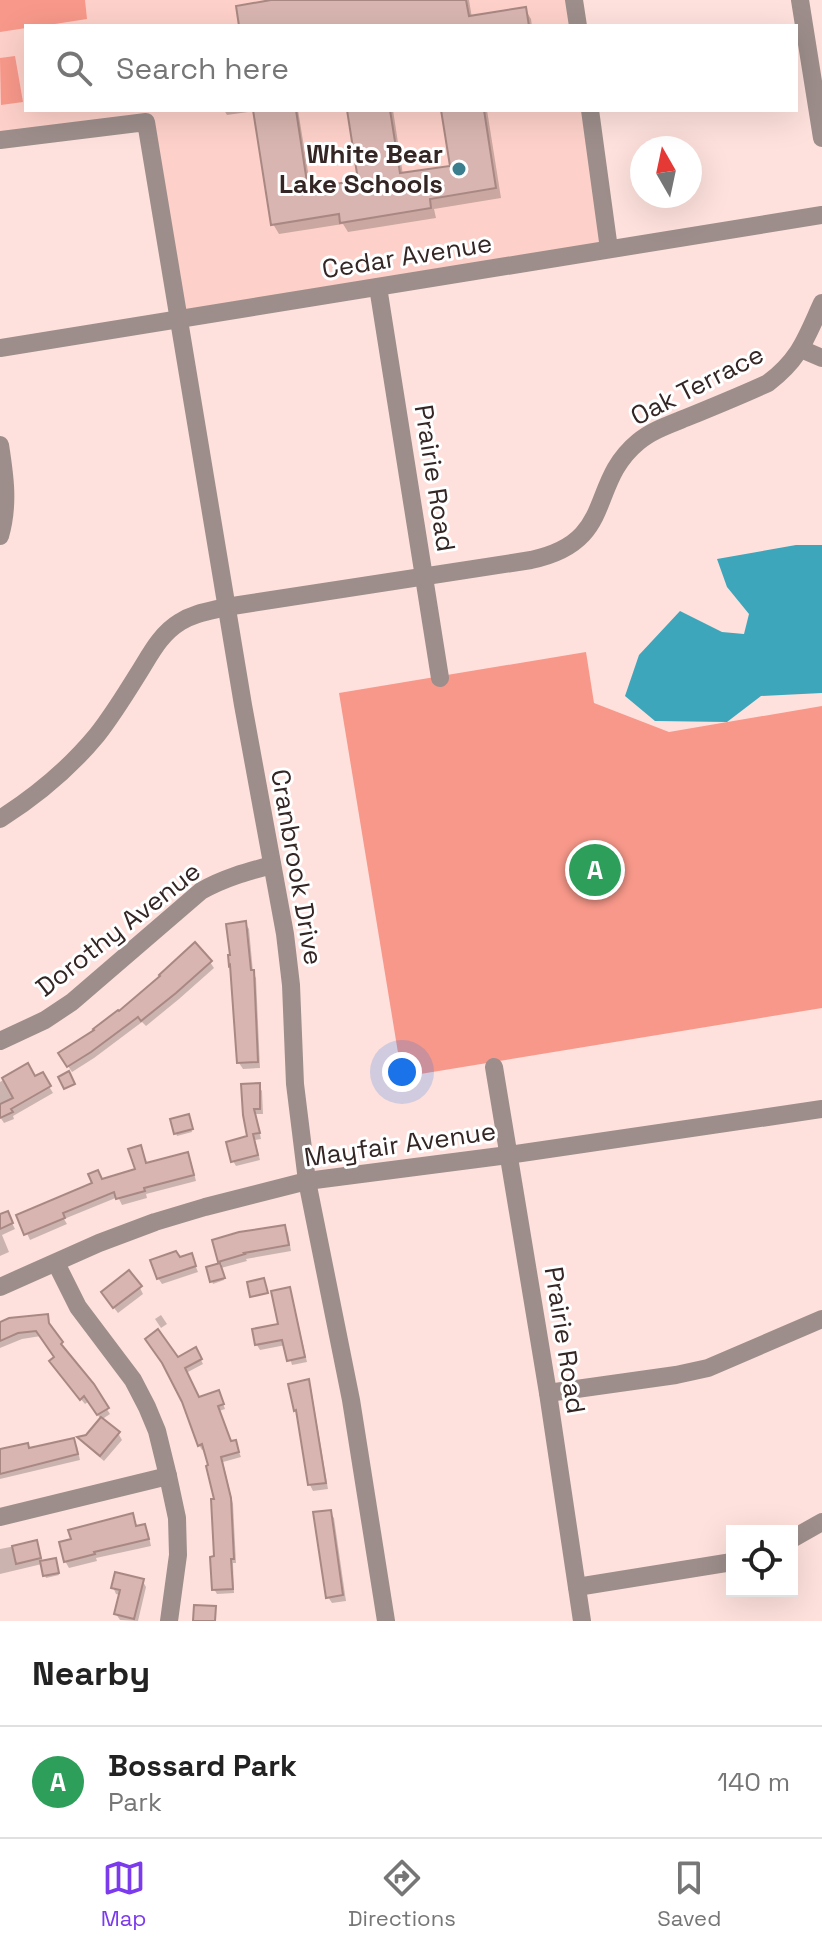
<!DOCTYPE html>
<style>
:root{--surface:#fff;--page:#f6f6f6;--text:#222;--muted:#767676;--line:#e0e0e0;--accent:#7c3aed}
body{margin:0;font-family:"Space Grotesk",sans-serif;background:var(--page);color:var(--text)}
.controls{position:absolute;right:24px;bottom:24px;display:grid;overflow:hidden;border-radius:0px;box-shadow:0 8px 32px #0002}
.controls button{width:72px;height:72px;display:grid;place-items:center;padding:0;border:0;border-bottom:2px solid var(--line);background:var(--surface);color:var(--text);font:40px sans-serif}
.compass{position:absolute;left:630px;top:136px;width:72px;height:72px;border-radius:50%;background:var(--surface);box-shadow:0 8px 32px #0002;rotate:351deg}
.you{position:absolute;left:402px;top:1072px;width:28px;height:28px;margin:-20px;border:6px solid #fff;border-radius:50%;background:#1a73e8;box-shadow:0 0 0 12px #1a73e833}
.badge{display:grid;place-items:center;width:52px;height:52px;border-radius:50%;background:var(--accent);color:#fff;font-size:26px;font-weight:700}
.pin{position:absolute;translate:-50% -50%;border:4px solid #fff;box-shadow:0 2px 8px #0006}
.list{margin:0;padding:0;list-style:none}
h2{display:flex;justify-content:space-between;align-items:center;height:104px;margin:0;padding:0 32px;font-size:34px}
h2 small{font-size:26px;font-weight:400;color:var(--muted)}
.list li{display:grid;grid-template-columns:52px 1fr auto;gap:24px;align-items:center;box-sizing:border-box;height:112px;padding:0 32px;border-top:2px solid var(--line)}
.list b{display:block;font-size:30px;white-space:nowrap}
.list p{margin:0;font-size:26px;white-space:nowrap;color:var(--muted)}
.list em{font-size:26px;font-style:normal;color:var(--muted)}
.icon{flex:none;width:44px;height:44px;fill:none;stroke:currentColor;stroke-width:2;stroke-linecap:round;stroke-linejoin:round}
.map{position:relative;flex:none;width:822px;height:1621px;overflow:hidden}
.search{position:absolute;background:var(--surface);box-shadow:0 8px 32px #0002;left:24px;right:24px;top:24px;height:88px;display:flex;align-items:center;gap:20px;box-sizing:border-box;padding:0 28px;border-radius:0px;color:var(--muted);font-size:30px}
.sheet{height:216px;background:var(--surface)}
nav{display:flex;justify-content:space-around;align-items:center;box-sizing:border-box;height:112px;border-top:2px solid var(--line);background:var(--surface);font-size:22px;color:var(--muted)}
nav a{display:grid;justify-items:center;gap:4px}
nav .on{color:var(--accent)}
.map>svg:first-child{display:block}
.built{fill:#fdd1c9}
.green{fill:#f7988a}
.water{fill:#3da6bb}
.shadow{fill:#0003}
.building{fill:#d8b5b0;stroke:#a98883;stroke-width:2}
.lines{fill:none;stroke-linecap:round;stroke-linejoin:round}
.minor{stroke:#9d8e8b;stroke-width:18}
.poi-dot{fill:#3b7f8e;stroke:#fff;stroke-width:3}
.labels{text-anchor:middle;stroke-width:6;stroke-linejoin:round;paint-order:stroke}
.poi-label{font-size:26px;font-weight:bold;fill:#332624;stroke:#fff;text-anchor:end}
.street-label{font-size:26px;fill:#332624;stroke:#fff}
</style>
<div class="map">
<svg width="822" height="1621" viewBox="0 0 822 1621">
<rect width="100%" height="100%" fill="#fee1dc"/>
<polygon class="built" points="0,0 574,0 578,26 26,26 26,110 590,110 609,249 179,319 146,122 0,140"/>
<g class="green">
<polygon points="0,0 85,0 87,19 42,26 26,26 26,28 0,32"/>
<polygon points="15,56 23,102 1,105 0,58"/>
<polygon points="586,652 594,703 669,732 822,706 822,1008 402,1077 339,693"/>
</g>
<polygon class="water" points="796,545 822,545 822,693 761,696 727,722 655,721 625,696 639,655 680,611 722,632 744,634 749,614 727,587 717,559"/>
<g class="shadow">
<polygon points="283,0 469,0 472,18 525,9 531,19 532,26 241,26"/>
<polygon points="224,110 298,110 311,190 361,182 349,110 393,110 403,175 452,167 443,110 487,110 501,198 434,209 436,218 348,232 343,224 279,234 273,224 255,111 227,115"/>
<polygon points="245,923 249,929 253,972 256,978 260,1068 243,1069 239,1063"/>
<polygon points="210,962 214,968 179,999 146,1026 142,1022 94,1058 72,1072 60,1054 96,1031 117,1013"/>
<polygon points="27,1066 35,1079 42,1075 53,1093 13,1116 14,1119 4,1123 0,1117 0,1082"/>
<polygon points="258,1085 262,1091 263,1114 256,1114 261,1139 255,1140 260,1160 236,1166 233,1161 250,1137 245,1115"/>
<polygon points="189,1119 192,1132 177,1136 176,1133"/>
<polygon points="143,1153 147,1165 187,1155 191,1161 196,1181 146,1194 147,1198 122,1205 118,1197 64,1219 67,1224 30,1240 19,1216 101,1181 137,1171"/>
<polygon points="0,1217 10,1219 15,1229 2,1235 9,1252 0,1256"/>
<polygon points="284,1227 288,1233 291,1251 246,1259 247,1261 221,1268 224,1280 213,1284 208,1269 222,1265 220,1261"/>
<polygon points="191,1255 198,1272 162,1284 158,1278 179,1260"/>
<polygon points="140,1288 143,1294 118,1313 107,1299"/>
<polygon points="289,1289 292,1295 307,1362 292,1365 286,1345 260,1350 257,1345 281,1325"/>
<polygon points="161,1315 167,1324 161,1328 155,1319"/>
<polygon points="46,1316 51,1330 92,1386 110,1414 101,1420 118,1433 122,1440 104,1461 83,1443 80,1438 87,1437 101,1420 89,1401 85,1404 55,1368 56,1358 41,1336 22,1339 0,1348 0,1324"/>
<polygon points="196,1350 203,1364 186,1373 199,1399 221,1398 225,1409 219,1411 231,1443 235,1442 241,1457 223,1462 233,1504 236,1563 233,1563 234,1593 217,1594 214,1589 216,1501 205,1449 202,1450 199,1445 177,1359"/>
<polygon points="308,1382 311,1388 328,1489 313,1491 310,1485 299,1416 296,1410 291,1385"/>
<polygon points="73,1440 77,1446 80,1460 0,1479 0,1449 1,1451 30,1450"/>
<polygon points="330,1512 334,1518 346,1601 332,1603 328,1597"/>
<polygon points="132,1515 137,1528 144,1526 148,1532 151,1546 96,1558 97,1561 69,1568 65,1561"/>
<polygon points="36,1542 43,1562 56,1562 59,1575 46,1578 42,1564 0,1574 0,1549"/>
<polygon points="142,1580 146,1587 138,1621 120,1620 116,1614 120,1595 116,1594 113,1587"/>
</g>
<g class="building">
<polygon points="271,0 466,0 469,16 526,7 529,26 239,26 236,6"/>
<polygon points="253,110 296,110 308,189 358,180 347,110 390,110 400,173 450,166 441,110 484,110 496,188 430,199 431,208 340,223 339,214 271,225"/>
<polygon points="246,921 251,970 254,970 258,1062 237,1063 230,965 229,966 228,955 230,955 226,924"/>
<polygon points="195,942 212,961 176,993 141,1021 138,1017 91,1052 67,1067 58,1053 94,1030 93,1029 118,1010 119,1011 160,976 159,975"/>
<polygon points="28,1063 35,1076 43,1072 51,1086 11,1109 13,1112 0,1118 0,1104 13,1098 2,1078"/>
<polygon points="69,1071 75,1084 64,1089 58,1077"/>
<polygon points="260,1083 260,1109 254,1109 260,1133 253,1134 258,1155 231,1162 226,1142 247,1136 243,1115 241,1084"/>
<polygon points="189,1114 193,1129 174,1134 170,1119"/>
<polygon points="141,1145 146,1163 188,1152 194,1175 144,1188 145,1191 116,1199 114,1192 63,1213 65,1218 24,1235 16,1215 92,1183 88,1174 98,1170 102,1179 135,1169 128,1149"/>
<polygon points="8,1211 13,1223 0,1229 0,1214"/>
<polygon points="285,1225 289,1245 244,1253 245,1254 218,1262 212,1240 239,1232"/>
<polygon points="176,1251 180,1257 192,1253 196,1266 157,1279 150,1260"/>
<polygon points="220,1263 225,1278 210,1282 206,1267"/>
<polygon points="129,1270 142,1286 113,1308 101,1292"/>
<polygon points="264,1278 268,1293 250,1297 247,1282"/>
<polygon points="290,1287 305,1357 287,1361 282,1340 255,1345 252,1329 278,1324 271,1291"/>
<polygon points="48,1314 49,1323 63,1342 61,1344 94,1384 109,1408 97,1415 84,1396 80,1400 49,1361 54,1357 36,1331 18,1333 0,1341 0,1322 9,1318"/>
<polygon points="158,1329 178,1357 196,1347 202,1359 185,1368 199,1397 219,1390 224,1404 218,1406 231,1441 236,1440 239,1452 221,1457 231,1498 234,1559 231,1559 233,1589 212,1590 210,1557 214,1556 211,1499 214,1499 206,1466 208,1465 202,1444 198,1446 182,1402 162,1363 145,1339"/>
<polygon points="309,1379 326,1483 308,1485 296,1410 294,1411 288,1384"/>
<polygon points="101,1417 120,1432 100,1456 77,1437 86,1435"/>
<polygon points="74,1438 78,1454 0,1474 0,1449 28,1443 29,1448"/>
<polygon points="331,1510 343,1595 326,1598 313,1512"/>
<polygon points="133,1513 136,1526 145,1524 149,1539 94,1552 95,1554 64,1562 59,1542 71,1539 68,1530"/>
<polygon points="37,1540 41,1558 16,1564 12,1546"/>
<polygon points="56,1558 59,1573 43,1576 40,1561"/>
<polygon points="115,1572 144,1579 134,1619 114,1614 120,1590 111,1588"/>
<polygon points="194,1605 216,1606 215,1621 193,1621"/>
</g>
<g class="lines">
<g class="minor">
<polyline points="574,0 578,26"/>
<polyline points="800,0 822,138"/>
<polyline points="590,110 609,249"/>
<polyline points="0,140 146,122 243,705 285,934 291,985 295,1084 307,1181 351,1400 386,1621"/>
<polyline points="378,287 440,678"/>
<polyline points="0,348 822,215"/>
<polyline points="801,349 822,358"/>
<path d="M0 445C5 477 9 505 0 536"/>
<path d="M0 819C36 796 69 769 97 735 112 716 125 695 138 674 150 655 160 634 180 622 194 613 210 611 226 607L531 560C617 542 587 484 638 442 652 430 671 424 688 417 715 406 742 395 768 383 800 359 806 338 822 303"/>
<path d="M0 1041 45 1020 72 1002 201 891C224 878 246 872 272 865"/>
<polyline points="494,1067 548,1393 582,1621"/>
<polyline points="56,1263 78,1307 133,1380 147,1407 157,1431 168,1476 177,1518 178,1555 169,1621"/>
<polyline points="0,1287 99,1243 155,1222 205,1207 307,1181 508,1155 822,1109"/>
<polyline points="548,1393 676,1375 708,1368 822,1319"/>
<polyline points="0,1517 168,1476"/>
<polyline points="792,1539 822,1522"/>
<polyline points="577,1587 732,1562"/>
</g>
</g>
<circle class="poi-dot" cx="459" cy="169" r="8"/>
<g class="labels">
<g class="poi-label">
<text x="443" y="163">White Bear<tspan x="443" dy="30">Lake Schools</tspan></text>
</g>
<g class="street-label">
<text transform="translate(407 256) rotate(-9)" y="9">Cedar Avenue</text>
<text transform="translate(697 385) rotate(-27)" y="9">Oak Terrace</text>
<text transform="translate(435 478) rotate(81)" y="9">Prairie Road</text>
<text transform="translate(297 867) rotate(80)" y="9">Cranbrook Drive</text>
<text transform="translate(118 929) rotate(-38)" y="9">Dorothy Avenue</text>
<text transform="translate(400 1144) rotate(-8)" y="9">Mayfair Avenue</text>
<text transform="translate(565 1340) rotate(81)" y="9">Prairie Road</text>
</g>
</g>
</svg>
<div class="controls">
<button><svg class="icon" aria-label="locate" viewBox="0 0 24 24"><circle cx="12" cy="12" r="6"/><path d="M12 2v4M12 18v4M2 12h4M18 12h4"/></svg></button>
</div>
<svg class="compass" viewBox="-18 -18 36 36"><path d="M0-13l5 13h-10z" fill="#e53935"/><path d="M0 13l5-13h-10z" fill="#767676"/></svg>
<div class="you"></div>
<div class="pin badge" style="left:595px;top:870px;background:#2e9e5b">A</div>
<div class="search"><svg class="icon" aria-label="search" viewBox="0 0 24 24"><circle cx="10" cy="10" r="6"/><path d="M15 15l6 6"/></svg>Search here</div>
</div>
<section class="sheet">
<h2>Nearby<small></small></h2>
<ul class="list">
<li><span class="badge" style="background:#2e9e5b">A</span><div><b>Bossard Park</b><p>Park</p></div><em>140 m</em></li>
</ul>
</section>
<nav>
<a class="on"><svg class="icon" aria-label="map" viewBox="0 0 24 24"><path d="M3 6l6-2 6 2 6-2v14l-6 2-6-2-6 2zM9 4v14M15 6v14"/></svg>Map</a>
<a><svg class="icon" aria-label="directions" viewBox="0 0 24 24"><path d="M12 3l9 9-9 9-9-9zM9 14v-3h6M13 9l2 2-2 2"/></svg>Directions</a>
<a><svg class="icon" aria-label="saved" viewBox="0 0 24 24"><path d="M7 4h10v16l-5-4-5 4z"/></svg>Saved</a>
</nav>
